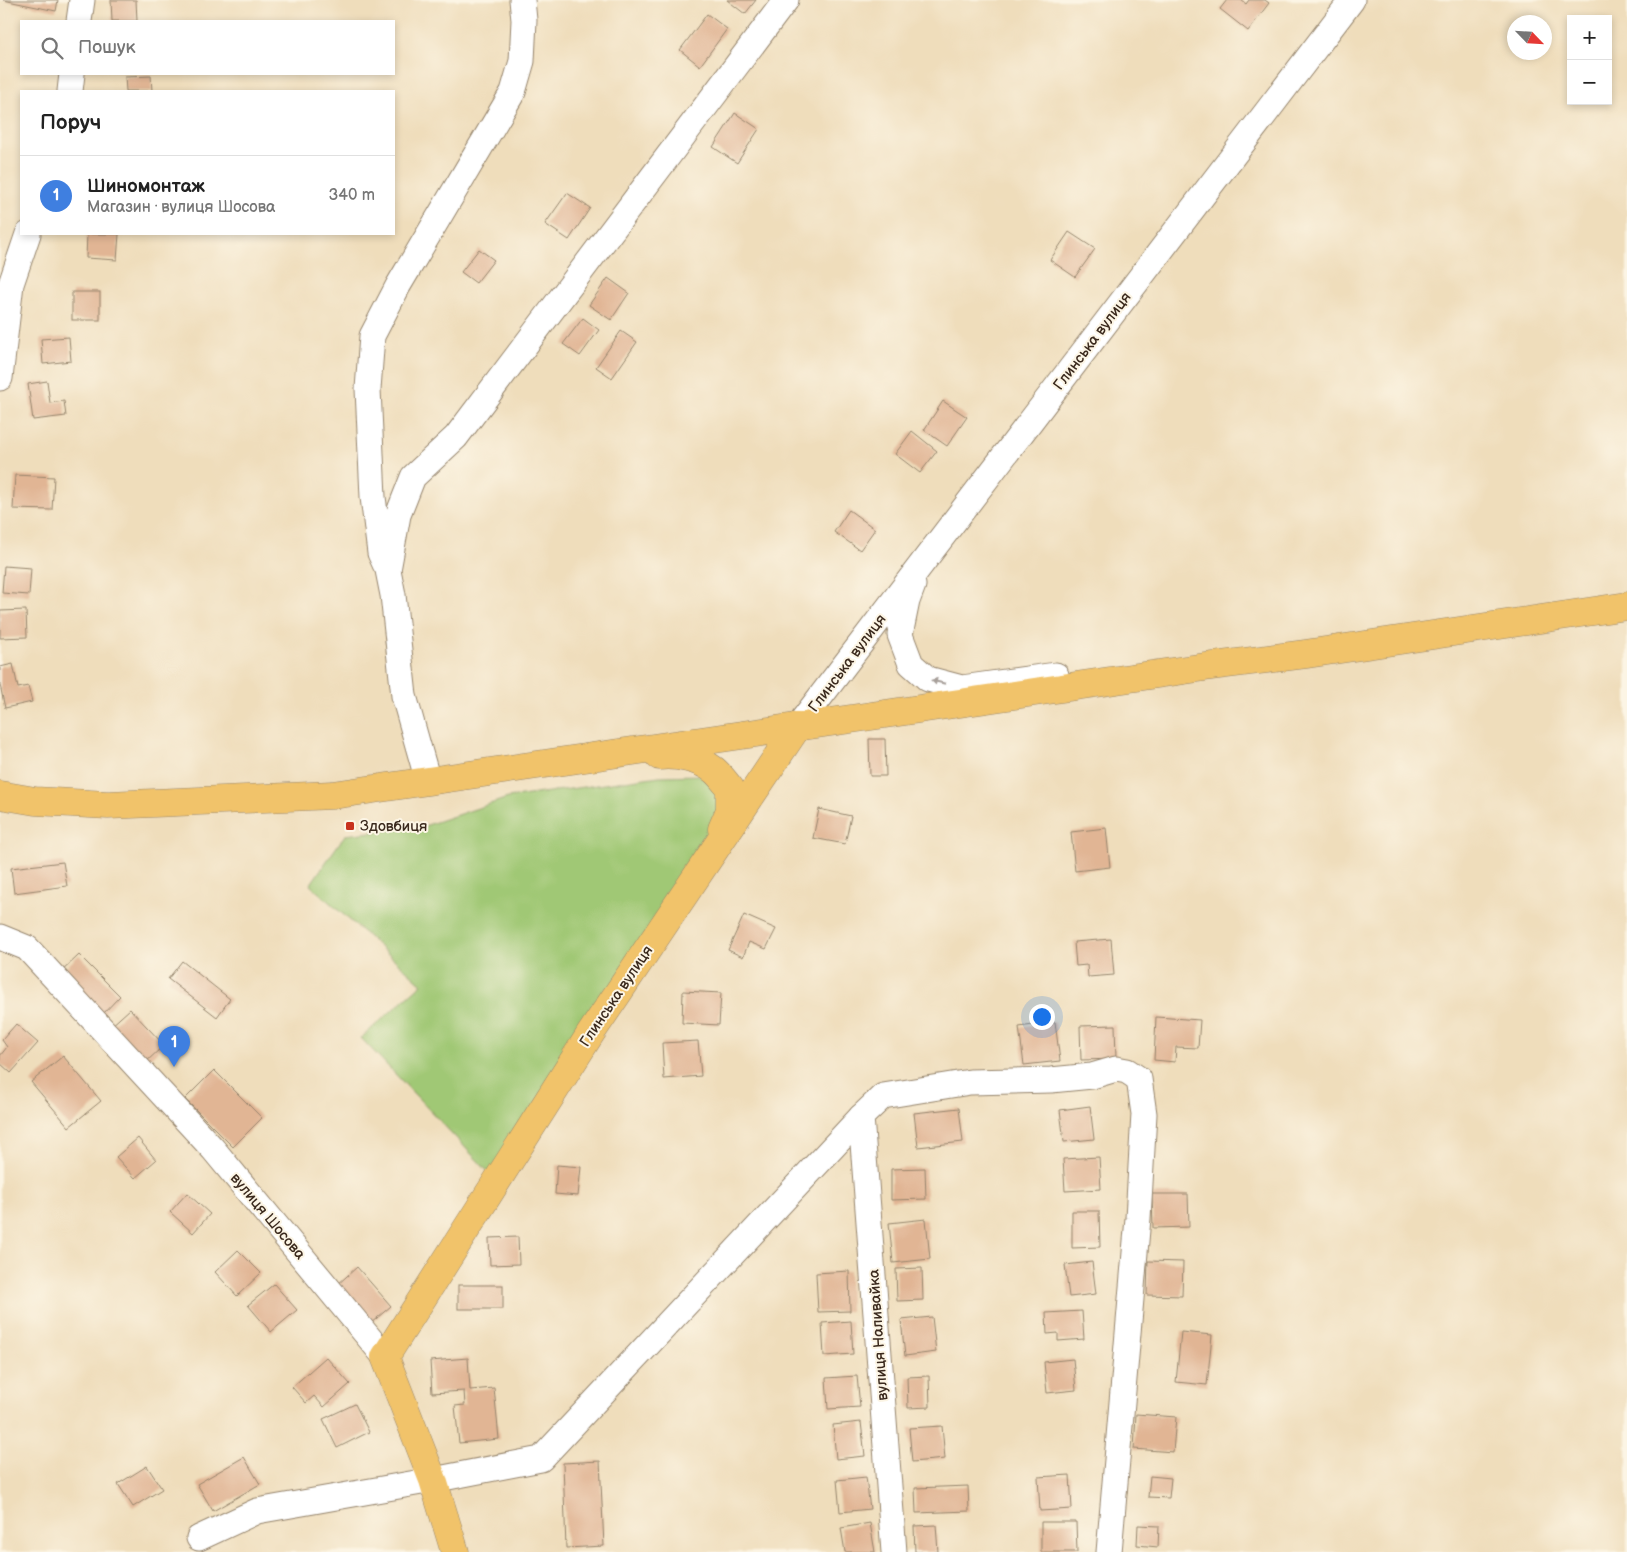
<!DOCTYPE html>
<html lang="uk">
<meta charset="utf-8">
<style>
:root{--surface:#fff;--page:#f2f2f2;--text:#222;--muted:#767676;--line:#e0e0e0;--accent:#c8321e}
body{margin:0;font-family:"Balsamiq Sans",sans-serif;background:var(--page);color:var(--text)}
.controls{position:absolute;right:15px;top:15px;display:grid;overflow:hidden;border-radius:0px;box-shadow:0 2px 8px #0003}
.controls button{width:45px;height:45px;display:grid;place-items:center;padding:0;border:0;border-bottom:1px solid var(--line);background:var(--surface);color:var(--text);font:25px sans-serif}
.compass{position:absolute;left:1507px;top:15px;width:45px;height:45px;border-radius:50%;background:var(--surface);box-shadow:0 2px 8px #0003;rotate:115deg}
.you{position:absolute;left:1041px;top:1016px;width:18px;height:18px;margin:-12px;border:4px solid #fff;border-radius:50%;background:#1a73e8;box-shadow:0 0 0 8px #1a73e833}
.badge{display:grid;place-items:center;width:32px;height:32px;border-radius:50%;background:var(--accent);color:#fff;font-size:16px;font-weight:700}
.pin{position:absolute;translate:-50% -41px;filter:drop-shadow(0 1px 2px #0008)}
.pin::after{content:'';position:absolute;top:26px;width:18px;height:15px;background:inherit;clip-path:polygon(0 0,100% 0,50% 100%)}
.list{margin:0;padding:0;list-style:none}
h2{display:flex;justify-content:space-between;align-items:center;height:65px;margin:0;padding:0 20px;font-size:21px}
h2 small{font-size:16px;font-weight:400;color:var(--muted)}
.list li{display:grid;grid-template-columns:32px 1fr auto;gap:15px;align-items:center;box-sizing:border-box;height:80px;padding:0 20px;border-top:1px solid var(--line)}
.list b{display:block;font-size:19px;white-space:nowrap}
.list p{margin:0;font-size:16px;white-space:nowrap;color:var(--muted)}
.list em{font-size:16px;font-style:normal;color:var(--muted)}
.icon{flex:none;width:28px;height:28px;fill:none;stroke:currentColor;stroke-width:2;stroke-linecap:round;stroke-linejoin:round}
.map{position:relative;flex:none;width:1627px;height:1552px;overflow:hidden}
.search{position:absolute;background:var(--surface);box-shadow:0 2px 8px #0003;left:20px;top:20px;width:375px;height:55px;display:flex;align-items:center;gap:12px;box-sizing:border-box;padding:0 18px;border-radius:0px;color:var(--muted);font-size:19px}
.panel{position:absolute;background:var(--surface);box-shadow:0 2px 8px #0003;left:20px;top:90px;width:375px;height:145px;border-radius:0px}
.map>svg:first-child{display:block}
.green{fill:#a0c874;stroke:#6e7949}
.building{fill:#e1b594}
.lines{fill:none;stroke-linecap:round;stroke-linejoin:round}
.minor-casing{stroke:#95846c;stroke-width:27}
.major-casing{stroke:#95846c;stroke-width:29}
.minor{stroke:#fff;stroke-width:25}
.major{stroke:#f1c36a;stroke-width:28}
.oneway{fill:#a79f9a}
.poi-dot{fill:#c8321e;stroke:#fcf5e5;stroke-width:2}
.labels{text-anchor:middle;stroke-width:4;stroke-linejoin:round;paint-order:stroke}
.street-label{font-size:15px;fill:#3b2a1e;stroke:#fcf5e5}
.poi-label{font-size:15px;fill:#3b2a1e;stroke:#fcf5e5;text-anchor:start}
</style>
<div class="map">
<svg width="1627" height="1552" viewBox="0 0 1627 1552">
<rect width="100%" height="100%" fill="#fcf5e5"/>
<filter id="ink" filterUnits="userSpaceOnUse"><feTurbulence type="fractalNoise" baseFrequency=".02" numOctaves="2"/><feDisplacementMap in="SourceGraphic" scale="10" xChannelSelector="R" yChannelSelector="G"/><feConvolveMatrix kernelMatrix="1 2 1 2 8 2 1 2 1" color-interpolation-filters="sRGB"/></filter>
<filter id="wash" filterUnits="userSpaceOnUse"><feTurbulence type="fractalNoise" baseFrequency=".0096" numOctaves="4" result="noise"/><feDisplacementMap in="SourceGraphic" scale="20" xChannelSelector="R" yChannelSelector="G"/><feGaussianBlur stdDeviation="1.12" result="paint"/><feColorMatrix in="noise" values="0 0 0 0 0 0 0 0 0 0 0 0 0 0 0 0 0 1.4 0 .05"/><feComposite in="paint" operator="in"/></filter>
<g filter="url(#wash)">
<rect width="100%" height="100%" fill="#efddbb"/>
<polygon class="green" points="701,775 733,802 498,1182 361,1038 422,984 310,885 345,835 424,826 508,798 659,776"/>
<g id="blocks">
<g class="building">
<polygon points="3,0 58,0 56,11"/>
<polygon points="111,0 136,0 137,21 112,21"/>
<polygon points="727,0 756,0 745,14"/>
<polygon points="1227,0 1241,0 1246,4 1249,0 1265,0 1269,3 1248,31 1220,9"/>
<polygon points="707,14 727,29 700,66 680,50"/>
<polygon points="151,76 152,91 126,91 125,77"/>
<polygon points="735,113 759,129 737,163 713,147"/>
<polygon points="567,193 590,208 569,240 545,224"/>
<polygon points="1069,232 1095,249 1075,277 1050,260"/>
<polygon points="87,234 119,234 117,260 86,258"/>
<polygon points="479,249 494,260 476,283 461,272"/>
<polygon points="608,278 629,293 611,320 589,305"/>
<rect x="72" y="292" width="28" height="28"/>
<polygon points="583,318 599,330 580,356 563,344"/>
<polygon points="621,331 637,342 612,378 596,367"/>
<polygon points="69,337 71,361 43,364 41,339"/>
<polygon points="47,381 50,403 64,401 66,416 33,420 28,384"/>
<polygon points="943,401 967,417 947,446 924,430"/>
<polygon points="912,431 937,451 920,473 895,454"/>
<polygon points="15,475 54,477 52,510 13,509"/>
<polygon points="849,510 875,529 860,550 834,532"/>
<polygon points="4,566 31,568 29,595 2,593"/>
<polygon points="26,610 27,637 0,638 0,611"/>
<polygon points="13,664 18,688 28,686 32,702 5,708 0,685 0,667"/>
<polygon points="869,739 885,739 886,776 870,776"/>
<polygon points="819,809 851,816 845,844 813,838"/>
<polygon points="1106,828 1110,867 1075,871 1071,832"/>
<polygon points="63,862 67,886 14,893 11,868"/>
<polygon points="744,915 776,929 766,949 749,942 743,957 728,950"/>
<polygon points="1111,939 1114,975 1088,977 1087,965 1076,966 1074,942"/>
<polygon points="79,955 120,996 101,1016 59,974"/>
<polygon points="182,961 230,999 217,1017 168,979"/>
<polygon points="683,991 721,993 719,1025 682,1023"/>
<polygon points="130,1009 164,1045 144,1064 110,1027"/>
<polygon points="1156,1017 1200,1020 1198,1048 1176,1047 1175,1062 1154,1060"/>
<polygon points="1055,1022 1060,1061 1024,1065 1019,1027"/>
<polygon points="16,1024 38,1043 11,1073 0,1063 0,1056 7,1047 2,1040"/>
<polygon points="1115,1025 1116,1059 1081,1060 1080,1026"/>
<polygon points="698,1041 701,1076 664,1079 662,1043"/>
<polygon points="63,1056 101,1101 69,1127 31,1082"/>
<polygon points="214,1070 262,1118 233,1147 185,1099"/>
<polygon points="1090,1106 1094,1139 1064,1142 1060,1110"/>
<polygon points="959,1108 963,1142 918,1147 914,1113"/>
<polygon points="138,1138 156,1160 135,1178 116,1157"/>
<polygon points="1099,1157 1101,1189 1065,1191 1063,1159"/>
<polygon points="557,1165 581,1167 578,1196 555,1194"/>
<polygon points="925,1168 926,1199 891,1200 891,1169"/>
<polygon points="187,1193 210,1214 193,1233 170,1212"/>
<polygon points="1152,1194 1188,1194 1189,1227 1153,1228"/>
<polygon points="1072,1211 1099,1211 1100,1247 1072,1248"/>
<polygon points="926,1219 930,1259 893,1263 889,1223"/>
<polygon points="518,1237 519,1264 490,1265 489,1238"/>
<polygon points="238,1250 261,1273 237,1296 215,1272"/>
<polygon points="1148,1261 1183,1262 1182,1296 1147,1295"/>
<polygon points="1092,1262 1096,1294 1069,1297 1065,1265"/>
<polygon points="357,1267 391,1306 370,1324 336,1286"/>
<polygon points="922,1268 923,1300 897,1301 896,1269"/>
<polygon points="849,1271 850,1311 818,1312 816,1273"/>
<polygon points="274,1284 297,1310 271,1332 248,1305"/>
<rect x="458" y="1285" width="45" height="24"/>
<polygon points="1082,1311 1084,1339 1058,1341 1058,1333 1047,1334 1046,1313"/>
<polygon points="932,1317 936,1352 905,1356 901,1320"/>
<polygon points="851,1321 853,1354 824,1356 822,1323"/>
<polygon points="1181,1332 1212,1335 1207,1385 1176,1382"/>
<polygon points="326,1357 350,1384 324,1407 314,1396 306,1403 292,1387"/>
<polygon points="468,1358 470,1390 494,1388 499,1439 459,1443 455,1406 465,1405 464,1391 432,1393 430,1361"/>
<polygon points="1073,1359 1076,1390 1047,1393 1044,1362"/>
<polygon points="857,1376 860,1407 828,1409 826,1378"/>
<polygon points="929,1376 930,1407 908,1408 907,1377"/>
<polygon points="355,1404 369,1432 337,1448 323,1419"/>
<polygon points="1136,1414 1176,1417 1173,1452 1134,1449"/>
<polygon points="861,1422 865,1456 836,1459 833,1425"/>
<polygon points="942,1426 945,1459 912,1462 909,1428"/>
<polygon points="244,1457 260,1484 213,1511 197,1484"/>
<polygon points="600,1461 604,1546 566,1548 563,1463"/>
<polygon points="147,1466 162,1489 133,1507 118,1484"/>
<polygon points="1070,1475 1072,1509 1040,1511 1038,1477"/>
<polygon points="1150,1476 1171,1478 1169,1498 1148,1497"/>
<polygon points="866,1477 870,1509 840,1512 837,1480"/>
<polygon points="968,1486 969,1511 916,1513 915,1488"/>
<polygon points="1041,1522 1076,1522 1077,1552 1041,1552"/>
<polygon points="870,1523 875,1552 845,1552 841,1528"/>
<polygon points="936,1525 938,1552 915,1552 914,1526"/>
<polygon points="1138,1525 1159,1526 1158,1547 1137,1545"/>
</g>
</g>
</g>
<g filter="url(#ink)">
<use href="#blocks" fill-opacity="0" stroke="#95846c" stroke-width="1"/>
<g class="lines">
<g class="minor-casing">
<g id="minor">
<polyline points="79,21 82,0"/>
<polyline points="70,91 72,74"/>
<polyline points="0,378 11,284 28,234"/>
<polyline points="385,564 380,553 373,497 368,389 372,336 398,286 513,92 522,61 524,20 522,0"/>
<polyline points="913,585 907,601 900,635 911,664 928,679 962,688 1056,675"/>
<polyline points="798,726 1352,0"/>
<polyline points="428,781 404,696 393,595 388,570 398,515 413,477 456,437 786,0"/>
<polyline points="0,937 27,948 213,1149 385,1357"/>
<polyline points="861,1117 894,1552"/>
<polyline points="199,1538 257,1511 433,1480 541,1459 861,1117 883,1096 970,1082 1051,1080 1092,1076 1116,1069 1127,1071 1139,1079 1144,1114 1138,1218 1109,1552"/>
</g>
</g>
<g class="major-casing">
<g id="major">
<path d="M659 756C677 754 700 759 714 770 720 775 725 782 730 788V810L722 829"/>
<polyline points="0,795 35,801 108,805 333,795 1212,666 1306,654 1627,606"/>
<polyline points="455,1552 433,1480 385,1357 591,1033 798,726"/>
</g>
</g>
<use href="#minor" class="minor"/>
<use href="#major" class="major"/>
</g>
<defs><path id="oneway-solid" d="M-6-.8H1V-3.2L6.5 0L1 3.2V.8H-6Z" transform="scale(1.25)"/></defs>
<use class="oneway" href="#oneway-solid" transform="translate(938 682) rotate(-166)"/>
</g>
<rect class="poi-dot" x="345" y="821" width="10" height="10" rx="2.5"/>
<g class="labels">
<g class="street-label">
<text transform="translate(1092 341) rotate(-53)" y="5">Глинська вулиця</text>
<text transform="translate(847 663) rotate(-53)" y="5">Глинська вулиця</text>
<text transform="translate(616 996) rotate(-56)" y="5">Глинська вулиця</text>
<text transform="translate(268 1216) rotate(50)" y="5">вулиця Шосова</text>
<text transform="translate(878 1335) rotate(-94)" y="5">вулиця Наливайка</text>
</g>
<g class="poi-label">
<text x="360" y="831">Здовбиця</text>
</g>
</g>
</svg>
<div class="controls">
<button>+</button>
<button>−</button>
</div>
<svg class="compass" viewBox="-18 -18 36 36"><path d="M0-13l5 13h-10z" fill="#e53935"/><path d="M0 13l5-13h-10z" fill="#767676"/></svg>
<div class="you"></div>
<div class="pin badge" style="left:174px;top:1067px;background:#3f7fe0">1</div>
<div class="search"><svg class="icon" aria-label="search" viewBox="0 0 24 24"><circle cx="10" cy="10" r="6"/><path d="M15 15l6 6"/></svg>Пошук</div>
<section class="panel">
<h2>Поруч<small></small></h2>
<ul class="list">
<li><span class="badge" style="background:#3f7fe0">1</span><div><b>Шиномонтаж</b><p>Магазин · вулиця Шосова</p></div><em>340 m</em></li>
</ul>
</section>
</div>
